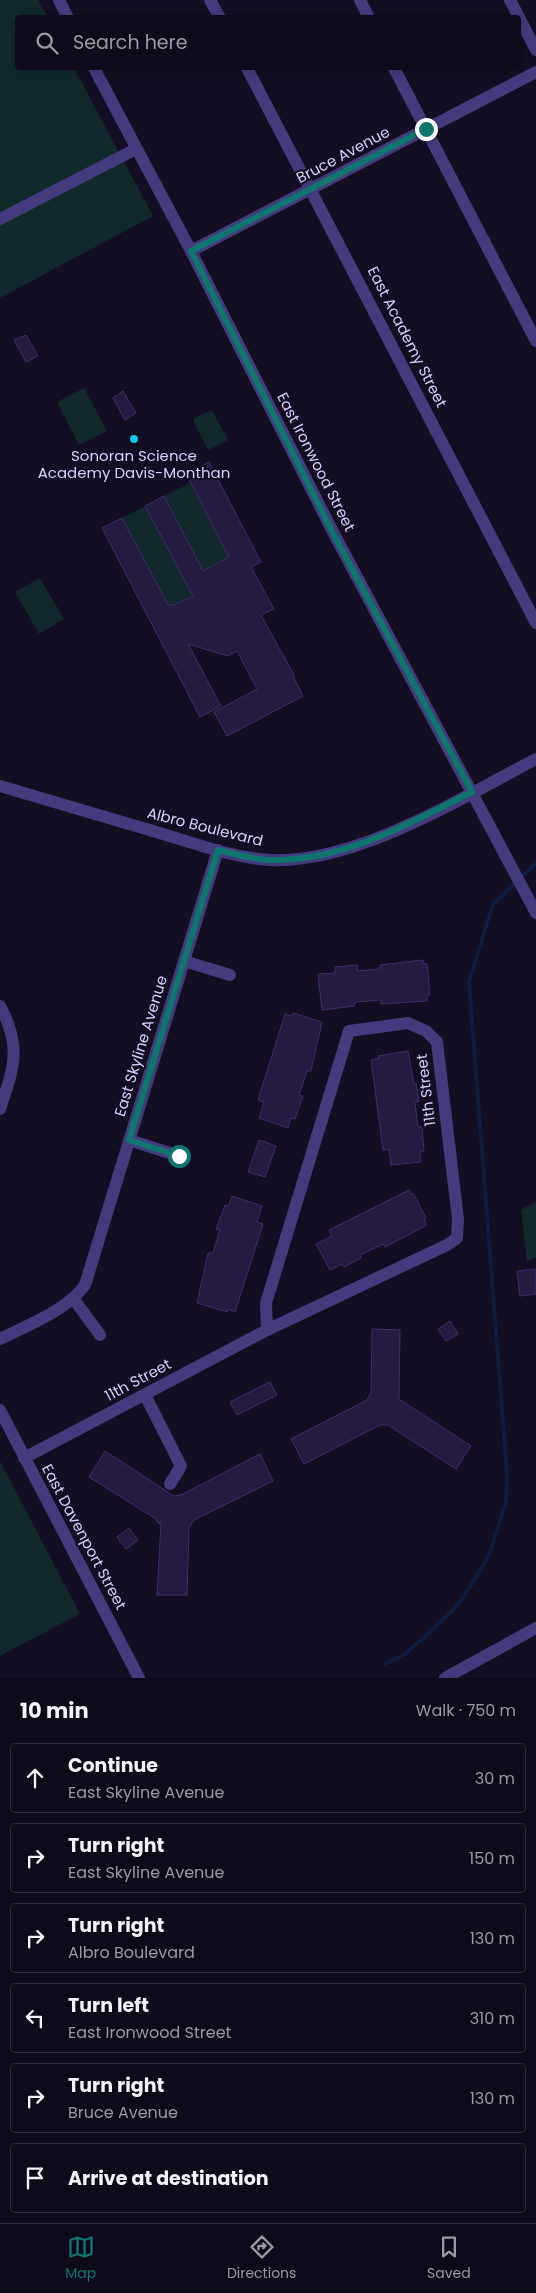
<!DOCTYPE html>
<meta charset="utf-8">
<style>
:root{--surface:#0e0a19;--page:#171322;--text:#f1f3f6;--muted:#9b9aa2;--line:#2e2b38;--accent:#0f766e}
body{margin:0;font-family:Poppins,sans-serif;background:var(--page);color:var(--text)}
.stop{position:absolute;width:15px;height:15px;margin:-11px;border:4px solid #0f766e;border-radius:50%;background:#fff}
.stop.end{background:#0f766e;border-color:#fff;box-shadow:0 1px 5px #0008}
.list{margin:0;padding:0;list-style:none}
h2{display:flex;justify-content:space-between;align-items:center;height:65px;margin:0;padding:0 20px;font-size:21px}
h2 small{font-size:16px;font-weight:400;color:var(--muted)}
.list li{display:grid;grid-template-columns:32px 1fr auto;gap:15px;align-items:center;box-sizing:border-box;height:70px;margin:0 10px 10px;padding:0 10px;border:1px solid var(--line);border-radius:5px}
.list b{display:block;font-size:19px;white-space:nowrap}
.list p{margin:0;font-size:16px;white-space:nowrap;color:var(--muted)}
.list em{font-size:16px;font-style:normal;color:var(--muted)}
.icon{flex:none;width:28px;height:28px;fill:none;stroke:currentColor;stroke-width:2;stroke-linecap:round;stroke-linejoin:round}
.map{position:relative;flex:none;width:536px;height:1678px;overflow:hidden}
.search{position:absolute;background:var(--surface);box-shadow:0 2px 12px #0003;left:15px;right:15px;top:15px;height:55px;display:flex;align-items:center;gap:12px;box-sizing:border-box;padding:0 18px;border-radius:5px;color:var(--muted);font-size:19px}
.sheet{height:545px;background:var(--surface)}
nav{display:flex;justify-content:space-around;align-items:center;box-sizing:border-box;height:70px;border-top:1px solid var(--line);background:var(--surface);font-size:14px;color:var(--muted)}
nav a{display:grid;justify-items:center;gap:2px}
nav .on{color:var(--accent)}
.map>svg:first-child{display:block}
.green{fill:#11292a}
.lines{fill:none;stroke-linecap:round;stroke-linejoin:round}
.stream{stroke:#0d1c40;stroke-width:4}
.building{fill:#251b41;stroke:#3f2e6c}
.minor{stroke:#433b7e;stroke-width:12}
.route{stroke:#0f766e;stroke-width:6}
.poi-dot{fill:#09c6ef;stroke:#130e21;stroke-width:2}
.labels{text-anchor:middle;stroke-width:4.5;stroke-linejoin:round;paint-order:stroke}
.street-label{font-size:15px;fill:#d8cffd;stroke:#130e21}
.poi-label{font-size:15px;fill:#d8cffd;stroke:#130e21}
</style>
<div class="map">
<svg width="536" height="1678" viewBox="0 0 536 1678">
<rect width="100%" height="100%" fill="#130e21"/>
<g class="green">
<polygon points="0,0 38,0 48,17 18,18 18,68 74,68 153,216 0,298"/>
<polygon points="84,388 107,431 79,445 57,402"/>
<polygon points="212,410 228,440 208,450 194,423 194,418"/>
<polygon points="190,483 229,557 203,571 164,496"/>
<polygon points="145,506 189,587 195,594 171,606 168,605 122,518"/>
<polygon points="40,578 64,619 39,634 15,592"/>
<polygon points="536,1201 536,1257 527,1262 521,1210"/>
<polygon points="0,1461 80,1614 0,1656"/>
</g>
<g class="lines">
<polyline class="stream" points="385,1664 405,1654 431,1631 456,1607 470,1587 489,1555 498,1528 506,1502 507,1474 469,982 493,904 536,863"/>
</g>
<g class="building">
<polygon points="26,335 38,356 26,362 14,340"/>
<polygon points="123,391 136,413 125,420 113,398"/>
<polygon points="209,462 261,562 251,567 274,609 261,615 294,675 293,676 303,696 227,736 214,712 257,689 237,651 228,656 188,644 221,706 200,717 102,528 122,518 168,605 170,604 171,606 193,596 145,506 164,496 203,571 229,557 186,474"/>
<polygon points="423,960 424,964 427,964 430,995 427,995 427,1001 381,1004 381,1000 355,1002 354,1006 322,1010 318,974 335,973 335,967 357,965 358,971 380,969 380,965"/>
<polygon points="293,1013 322,1022 311,1071 307,1071 299,1095 303,1096 295,1119 291,1118 288,1128 259,1118 264,1102 258,1100 285,1014 292,1016"/>
<polygon points="408,1051 414,1084 416,1083 419,1101 415,1103 418,1127 422,1127 424,1151 420,1152 421,1162 391,1165 389,1149 383,1150 371,1060 379,1058 378,1056"/>
<polygon points="259,1140 276,1146 265,1177 248,1172"/>
<polygon points="409,1190 411,1194 413,1193 426,1218 424,1219 427,1225 385,1247 383,1244 360,1255 361,1258 344,1267 342,1264 330,1270 316,1244 332,1236 329,1230"/>
<polygon points="232,1196 262,1206 257,1222 263,1224 235,1312 228,1309 227,1312 197,1303 208,1253 213,1253 220,1230 216,1229 225,1205 229,1206"/>
<polygon points="536,1269 536,1294 520,1296 517,1271"/>
<polygon points="450,1321 458,1334 446,1341 438,1329"/>
<polygon points="372,1329 400,1330 399,1399 471,1446 456,1469 388,1425 380,1425 304,1464 291,1439 367,1400 371,1393"/>
<polygon points="270,1382 277,1395 237,1415 230,1402"/>
<polygon points="105,1451 174,1496 181,1495 260,1454 273,1481 194,1520 189,1528 187,1595 157,1595 161,1522 159,1524 156,1519 89,1477"/>
<polygon points="129,1528 138,1540 126,1549 117,1537"/>
</g>
<g class="lines">
<g class="minor">
<polyline points="59,0 68,18"/>
<polyline points="210,0 220,18"/>
<polyline points="360,0 369,18"/>
<polyline points="510,0 536,50"/>
<polyline points="94,68 191,251 333,532 536,913"/>
<polyline points="247,68 536,623"/>
<polyline points="394,68 536,341"/>
<polyline points="0,219 136,149"/>
<polyline points="191,251 536,72"/>
<path d="M0 786C54 802 109 818 163 834 197 844 234 858 270 860 356 864 461 798 536 759"/>
<polyline points="184,961 230,975"/>
<path d="M0 1006C22 1047 14 1067 0 1109"/>
<polyline points="129,1140 179,1156"/>
<polyline points="73,1298 100,1335"/>
<path d="M0 1339C28 1325 66 1311 85 1285L218 850"/>
<polyline points="145,1395 181,1466 170,1484"/>
<polyline points="0,1410 139,1678"/>
<polyline points="24,1458 267,1330 447,1245 457,1238 458,1219 437,1042 426,1031 408,1023 349,1031 266,1303 267,1330"/>
<polyline points="445,1678 536,1628"/>
</g>
</g>
<g class="lines">
<path class="route" d="M179 1156 129 1140 218 850C235 854 254 860 271 860 344 861 408 824 472 792L334 535 191 251 426 129"/>
</g>
<circle class="poi-dot" cx="134" cy="439" r="5"/>
<g class="labels">
<g class="street-label">
<text transform="translate(343 155) rotate(-28)" y="5">Bruce Avenue</text>
<text transform="translate(407 337) rotate(63)" y="5">East Academy Street</text>
<text transform="translate(316 462) rotate(63)" y="5">East Ironwood Street</text>
<text transform="translate(205 827) rotate(14)" y="5">Albro Boulevard</text>
<text transform="translate(141 1046) rotate(-73)" y="5">East Skyline Avenue</text>
<text transform="translate(426 1090) rotate(-97)" y="5">11th Street</text>
<text transform="translate(138 1380) rotate(-28)" y="5">11th Street</text>
<text transform="translate(84 1537) rotate(62)" y="5">East Davenport Street</text>
</g>
<g class="poi-label">
<text x="134" y="461">Sonoran Science<tspan x="134" dy="17">Academy Davis-Monthan</tspan></text>
</g>
</g>
</svg>
<div class="stop" style="left:179px;top:1156px"></div>
<div class="stop end" style="left:426px;top:129px"></div>
<div class="search"><svg class="icon" aria-label="search" viewBox="0 0 24 24"><circle cx="10" cy="10" r="6"/><path d="M15 15l6 6"/></svg>Search here</div>
</div>
<section class="sheet">
<h2>10 min<small>Walk · 750 m</small></h2>
<ul class="list">
<li><svg class="icon" aria-label="ahead" viewBox="0 0 24 24"><path d="M12 20V5M6 11l6-6 6 6"/></svg><div><b>Continue</b><p>East Skyline Avenue</p></div><em>30 m</em></li>
<li><svg class="icon" aria-label="right" viewBox="0 0 24 24"><path d="M7 20v-9h11M14 6l5 5-5 5"/></svg><div><b>Turn right</b><p>East Skyline Avenue</p></div><em>150 m</em></li>
<li><svg class="icon" aria-label="right" viewBox="0 0 24 24"><path d="M7 20v-9h11M14 6l5 5-5 5"/></svg><div><b>Turn right</b><p>Albro Boulevard</p></div><em>130 m</em></li>
<li><svg class="icon" aria-label="left" viewBox="0 0 24 24"><path d="M17 20v-9H6M10 6l-5 5 5 5"/></svg><div><b>Turn left</b><p>East Ironwood Street</p></div><em>310 m</em></li>
<li><svg class="icon" aria-label="right" viewBox="0 0 24 24"><path d="M7 20v-9h11M14 6l5 5-5 5"/></svg><div><b>Turn right</b><p>Bruce Avenue</p></div><em>130 m</em></li>
<li><svg class="icon" aria-label="arrive" viewBox="0 0 24 24"><path d="M6 21V4h12l-3 4 3 4H6"/></svg><div><b>Arrive at destination</b></div></li>
</ul>
</section>
<nav>
<a class="on"><svg class="icon" aria-label="map" viewBox="0 0 24 24"><path d="M3 6l6-2 6 2 6-2v14l-6 2-6-2-6 2zM9 4v14M15 6v14"/></svg>Map</a>
<a><svg class="icon" aria-label="directions" viewBox="0 0 24 24"><path d="M12 3l9 9-9 9-9-9zM9 14v-3h6M13 9l2 2-2 2"/></svg>Directions</a>
<a><svg class="icon" aria-label="saved" viewBox="0 0 24 24"><path d="M7 4h10v16l-5-4-5 4z"/></svg>Saved</a>
</nav>
